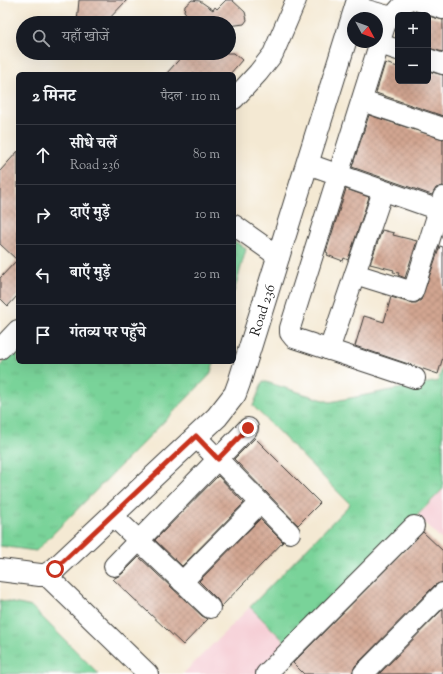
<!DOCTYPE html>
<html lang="hi">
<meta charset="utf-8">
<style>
:root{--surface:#171b24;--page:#20242c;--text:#f1f3f6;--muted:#9ea1a6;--line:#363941}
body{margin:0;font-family:"Sorts Mill Goudy","Noto Serif Devanagari",serif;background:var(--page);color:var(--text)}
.controls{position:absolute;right:12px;top:12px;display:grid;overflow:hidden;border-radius:6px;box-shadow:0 4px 16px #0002}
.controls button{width:36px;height:36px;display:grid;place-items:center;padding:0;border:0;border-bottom:1px solid var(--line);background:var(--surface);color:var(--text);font:20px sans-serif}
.compass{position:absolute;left:347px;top:12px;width:36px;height:36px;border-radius:50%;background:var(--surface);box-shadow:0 4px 16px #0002;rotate:131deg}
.stop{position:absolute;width:12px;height:12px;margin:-9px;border:3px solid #c8321e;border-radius:50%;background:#fff}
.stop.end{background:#c8321e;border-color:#fff;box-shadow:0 1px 4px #0008}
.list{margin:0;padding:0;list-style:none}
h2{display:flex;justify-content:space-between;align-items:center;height:52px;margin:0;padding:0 16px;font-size:17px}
h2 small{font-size:13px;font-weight:400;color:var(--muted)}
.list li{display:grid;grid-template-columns:26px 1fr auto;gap:12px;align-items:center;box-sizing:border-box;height:60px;padding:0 16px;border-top:1px solid var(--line)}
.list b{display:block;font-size:15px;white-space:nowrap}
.list p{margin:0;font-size:13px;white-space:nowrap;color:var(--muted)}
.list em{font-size:13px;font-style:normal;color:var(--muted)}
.icon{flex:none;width:22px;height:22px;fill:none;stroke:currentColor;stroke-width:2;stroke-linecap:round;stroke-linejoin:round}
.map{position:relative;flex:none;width:443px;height:674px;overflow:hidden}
.search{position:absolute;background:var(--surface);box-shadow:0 4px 16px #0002;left:16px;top:16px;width:220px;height:44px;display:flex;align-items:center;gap:10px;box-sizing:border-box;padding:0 14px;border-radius:22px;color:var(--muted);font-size:15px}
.panel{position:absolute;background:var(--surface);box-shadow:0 4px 16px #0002;left:16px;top:72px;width:220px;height:292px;border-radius:6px}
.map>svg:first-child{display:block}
.built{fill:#f6cfd6}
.park{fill:url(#park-tufts);stroke:#4a785a}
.building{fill:url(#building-cross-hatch)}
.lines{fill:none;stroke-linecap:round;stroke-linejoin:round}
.minor-casing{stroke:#3c3b37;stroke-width:22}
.tertiary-casing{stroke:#3c3b37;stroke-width:24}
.minor{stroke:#fff;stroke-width:20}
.tertiary{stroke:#fff;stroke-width:22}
.route{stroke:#c8321e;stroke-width:5}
.labels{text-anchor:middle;stroke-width:3.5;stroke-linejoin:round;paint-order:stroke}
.street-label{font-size:14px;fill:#1c1c1c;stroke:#fff}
</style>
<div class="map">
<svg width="443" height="674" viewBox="0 0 443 674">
<defs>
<pattern id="park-tufts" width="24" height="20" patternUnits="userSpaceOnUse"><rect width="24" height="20" fill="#79d399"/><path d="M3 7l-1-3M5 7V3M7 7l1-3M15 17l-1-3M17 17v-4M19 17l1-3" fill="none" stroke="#68b583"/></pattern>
<pattern id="building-cross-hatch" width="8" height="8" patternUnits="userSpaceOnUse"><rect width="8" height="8" fill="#d2a591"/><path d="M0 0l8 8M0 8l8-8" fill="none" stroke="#b48d7c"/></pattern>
</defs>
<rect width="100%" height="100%" fill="#fff"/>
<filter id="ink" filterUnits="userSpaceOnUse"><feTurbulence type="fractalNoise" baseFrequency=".025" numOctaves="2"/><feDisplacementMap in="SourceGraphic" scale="8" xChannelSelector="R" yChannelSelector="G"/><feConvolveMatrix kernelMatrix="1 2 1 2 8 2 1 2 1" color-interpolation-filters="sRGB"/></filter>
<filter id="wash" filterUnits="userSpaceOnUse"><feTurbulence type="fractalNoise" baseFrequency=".012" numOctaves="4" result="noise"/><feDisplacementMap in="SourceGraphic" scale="16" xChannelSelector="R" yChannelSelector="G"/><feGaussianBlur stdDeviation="0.9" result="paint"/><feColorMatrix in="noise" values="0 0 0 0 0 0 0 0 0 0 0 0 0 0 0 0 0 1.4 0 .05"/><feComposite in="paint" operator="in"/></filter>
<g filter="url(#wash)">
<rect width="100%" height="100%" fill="#f4e9d3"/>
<g class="built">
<polygon points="443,489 443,541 418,516"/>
<polygon points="250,607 289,646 261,674 183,674"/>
</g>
<g class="park">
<polygon points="234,241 246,249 234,292"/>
<polygon points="18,346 18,362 214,362 210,375 36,551 0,546 0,366"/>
<polygon points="443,366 443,489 289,646 250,607 350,504 253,406 263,381 330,402 438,381"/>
<polygon points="0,600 32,607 99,674 0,674"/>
</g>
<g id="blocks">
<g class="building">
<polygon points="79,0 127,0 105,23 77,23"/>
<polygon points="192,0 200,1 213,10 215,7 217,9 226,0 232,0 245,12 247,20 244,24 229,26 229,23 194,23 184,11 185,6"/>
<polygon points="428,16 443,20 443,52 428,48"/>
<polygon points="185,53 234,53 242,60 230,74 166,74"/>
<polygon points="385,63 398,67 398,81 428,81 428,71 443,75 443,116 376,93"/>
<polygon points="369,115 443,139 443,186 436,188 432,195 352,167"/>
<polygon points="18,151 18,295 8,306 0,298 0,278 17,260 0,244 0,171"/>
<polygon points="346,189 369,197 348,260 344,258 343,261 327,255 328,253 326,252"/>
<polygon points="382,230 394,233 393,235 417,241 405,278 398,275 399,273 393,272 394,270 370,264"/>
<polygon points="440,246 443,247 443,357 438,374 355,346 364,316 384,322 391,297 410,303 416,303 421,300"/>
<polygon points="255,438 320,503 298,525 234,459"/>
<polygon points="218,476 244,503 182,566 155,540"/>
<polygon points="260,519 283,542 221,607 218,600 199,581"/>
<polygon points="423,532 443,551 443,582 435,585 355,666 352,674 304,674 293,663"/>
<polygon points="139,557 202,616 208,619 183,645 113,579 122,574"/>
<polygon points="443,609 443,674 379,674"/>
</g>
</g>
</g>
<g filter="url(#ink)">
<use href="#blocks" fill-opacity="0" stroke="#3c3b37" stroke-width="1"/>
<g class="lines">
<g class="minor-casing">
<g id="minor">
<polyline points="416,0 443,9"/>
<polyline points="356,7 388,16 395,14 407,0"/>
<polyline points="388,16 290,328 290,333 294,338 415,378"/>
<polyline points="380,44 398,50"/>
<polyline points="428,59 443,64"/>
<polyline points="234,99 258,73 273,54 296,0"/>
<polyline points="362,101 443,128"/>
<polyline points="308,164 439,210"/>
<polyline points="234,225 279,257"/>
<polyline points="355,274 413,292 443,197"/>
<polyline points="0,349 18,330"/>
<polyline points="329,350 383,191"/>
<polyline points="196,437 290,533"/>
<polyline points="112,515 210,608"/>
<polyline points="114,566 248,428"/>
<polyline points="46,575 148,674"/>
<polyline points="182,582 260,503"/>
<polyline points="266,674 414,526"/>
<polyline points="363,674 443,593"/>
</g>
</g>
<g class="tertiary-casing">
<polyline id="tertiary" points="0,570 40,575 46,575 55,569 217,417 235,394 239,383 358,0"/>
</g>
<use href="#minor" class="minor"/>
<use href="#tertiary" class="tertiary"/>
</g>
</g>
<g class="lines" filter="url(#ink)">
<polyline class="route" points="55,569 196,436 218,459 248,428"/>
</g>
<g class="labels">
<g class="street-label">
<text transform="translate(262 310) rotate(-72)" y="5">Road 236</text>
</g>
</g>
</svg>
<div class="controls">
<button>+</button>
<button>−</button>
</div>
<svg class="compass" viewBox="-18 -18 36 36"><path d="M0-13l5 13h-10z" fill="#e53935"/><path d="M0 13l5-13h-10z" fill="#9ea1a6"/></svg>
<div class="stop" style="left:55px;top:569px"></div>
<div class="stop end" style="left:248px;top:428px"></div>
<div class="search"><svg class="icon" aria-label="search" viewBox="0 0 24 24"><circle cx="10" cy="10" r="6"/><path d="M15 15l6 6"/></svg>यहाँ खोजें</div>
<section class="panel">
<h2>2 मिनट<small>पैदल · 110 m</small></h2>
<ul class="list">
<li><svg class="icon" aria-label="ahead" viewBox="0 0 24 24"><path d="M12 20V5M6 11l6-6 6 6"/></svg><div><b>सीधे चलें</b><p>Road 236</p></div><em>80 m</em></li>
<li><svg class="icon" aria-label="right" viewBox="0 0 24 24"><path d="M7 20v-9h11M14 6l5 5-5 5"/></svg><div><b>दाएँ मुड़ें</b></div><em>10 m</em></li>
<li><svg class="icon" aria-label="left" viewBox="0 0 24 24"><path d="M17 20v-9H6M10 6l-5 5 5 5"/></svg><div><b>बाएँ मुड़ें</b></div><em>20 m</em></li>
<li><svg class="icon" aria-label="arrive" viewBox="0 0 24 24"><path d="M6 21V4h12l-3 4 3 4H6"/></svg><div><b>गंतव्य पर पहुँचे</b></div></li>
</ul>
</section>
</div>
